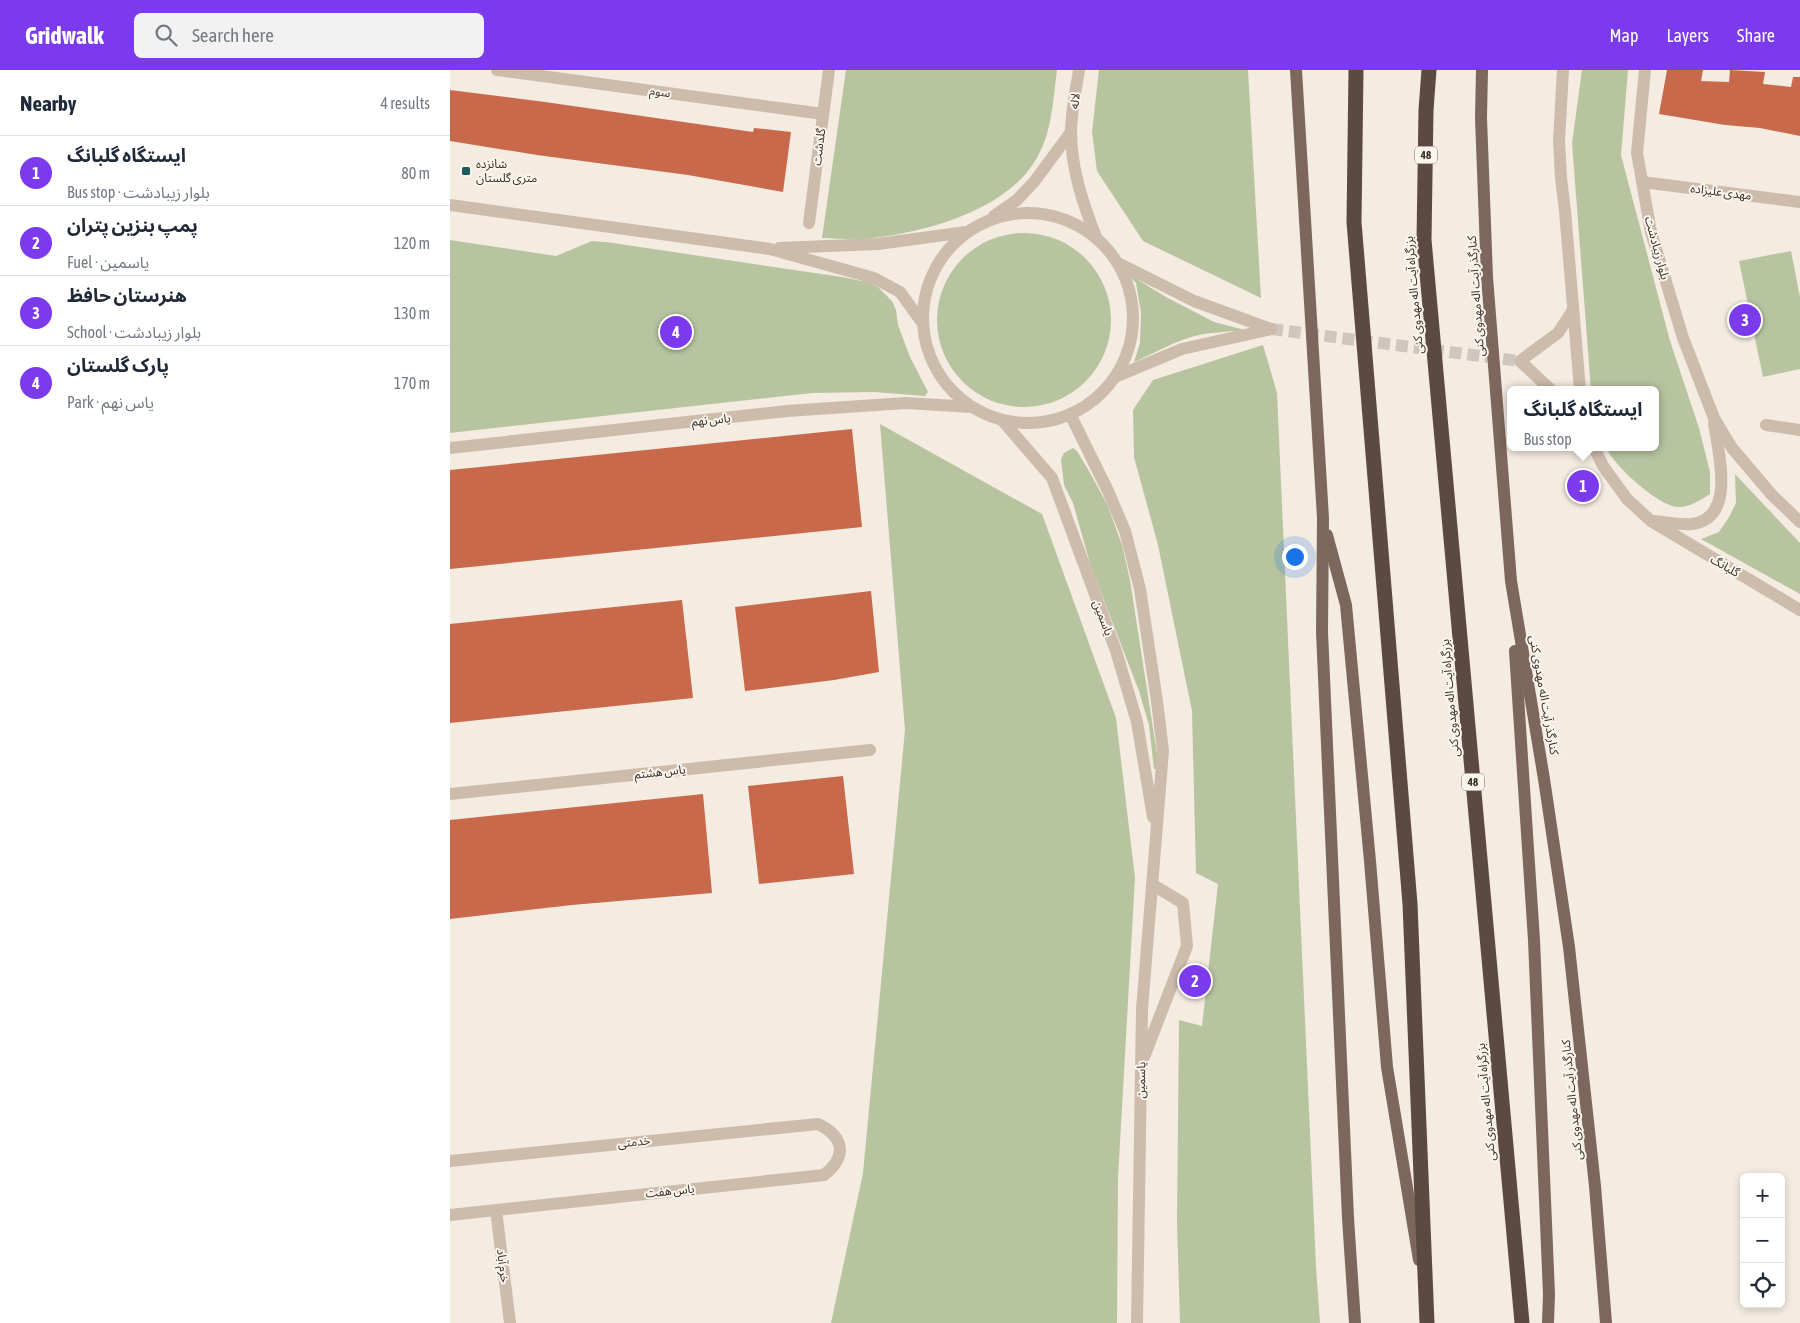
<!DOCTYPE html>
<meta charset="utf-8">
<style>
:root{--surface:#fff;--page:#f2f2f3;--text:#1f2937;--muted:#747a83;--line:#e0e1e3;--accent:#7c3aed}
body{margin:0;font-family:"Asap Condensed","Noto Sans Arabic",sans-serif;background:var(--page);color:var(--text)}
.controls{position:absolute;right:15px;bottom:15px;display:grid;overflow:hidden;border-radius:8px;box-shadow:0 2px 8px #0003}
.controls button{width:45px;height:45px;display:grid;place-items:center;padding:0;border:0;border-bottom:1px solid var(--line);background:var(--surface);color:var(--text);font:25px sans-serif}
.you{position:absolute;left:844px;top:486px;width:18px;height:18px;margin:-12px;border:4px solid #fff;border-radius:50%;background:#1a73e8;box-shadow:0 0 0 8px #1a73e833}
.badge{display:grid;place-items:center;width:32px;height:32px;border-radius:50%;background:var(--accent);color:#fff;font-size:16px;font-weight:700}
.pin{position:absolute;translate:-50% -50%;border:2px solid #fff;box-shadow:0 1px 5px #0006}
.popup{position:absolute;left:1057px;top:316px;width:152px;height:65px;box-sizing:border-box;display:grid;place-content:center;border-radius:8px;background:var(--surface);filter:drop-shadow(0 1px 4px #0005);font-size:16px;white-space:nowrap;color:var(--muted)}
.popup b{font-size:19px;color:var(--text)}
.popup::after{content:'';position:absolute;left:50%;top:100%;margin-left:-10px;border:10px solid transparent;border-top-color:var(--surface)}
.list{margin:0;padding:0;list-style:none}
h2{display:flex;justify-content:space-between;align-items:center;height:65px;margin:0;padding:0 20px;font-size:21px}
h2 small{font-size:16px;font-weight:400;color:var(--muted)}
.list li{display:grid;grid-template-columns:32px 1fr auto;gap:15px;align-items:center;box-sizing:border-box;height:70px;padding:0 20px;border-top:1px solid var(--line)}
.list b{display:block;font-size:19px;white-space:nowrap}
.list p{margin:0;font-size:16px;white-space:nowrap;color:var(--muted)}
.list em{font-size:16px;font-style:normal;color:var(--muted)}
.icon{flex:none;width:28px;height:28px;fill:none;stroke:currentColor;stroke-width:2;stroke-linecap:round;stroke-linejoin:round}
.map{position:relative;flex:none;width:1350px;height:1253px;overflow:hidden}
header{display:flex;align-items:center;gap:30px;box-sizing:border-box;height:70px;padding:0 25px;background:var(--accent);color:#fff}
header strong{font-size:24px}
nav{display:flex;gap:28px;margin-inline-start:auto;font-size:18px}
.search{width:350px;height:45px;background:var(--page);display:flex;align-items:center;gap:12px;box-sizing:border-box;padding:0 18px;border-radius:8px;color:var(--muted);font-size:19px}
main{display:flex}
aside{flex:1;background:var(--surface)}
.map>svg:first-child{display:block}
.green{fill:#b8c4a0}
.building{fill:#c8694b}
.lines{fill:none;stroke-linecap:round;stroke-linejoin:round}
.minor-tunnel{stroke:#cfc6bd;stroke-width:12;stroke-dasharray:12 6;stroke-linecap:butt}
.minor{stroke:#cdbbac;stroke-width:12}
.major{stroke:#7d675c;stroke-width:12}
.highway{stroke:#5c4a42;stroke-width:15}
.poi-dot{fill:#1f5a5e;stroke:#fbf5ee;stroke-width:2}
.labels{text-anchor:middle;stroke-width:4;stroke-linejoin:round;paint-order:stroke}
.shield{fill:#fbf5ee;stroke:#756b66;stroke-width:1}
.shield-label{font-size:11px;font-weight:bold;fill:#3b302b}
.street-label{font-size:12px;fill:#3b302b;stroke:#fbf5ee}
.poi-label{font-size:12px;fill:#3b302b;stroke:#fbf5ee;text-anchor:start}
</style>
<header>
<strong>Gridwalk</strong>
<div class="search"><svg class="icon" aria-label="search" viewBox="0 0 24 24"><circle cx="10" cy="10" r="6"/><path d="M15 15l6 6"/></svg>Search here</div>
<nav><a>Map</a><a>Layers</a><a>Share</a></nav>
</header>
<main>
<aside>
<h2>Nearby<small>4 results</small></h2>
<ul class="list">
<li><span class="badge">1</span><div><b>ایستگاه گلبانگ</b><p>Bus stop · بلوار زیبادشت</p></div><em>80 m</em></li>
<li><span class="badge">2</span><div><b>پمپ بنزین پتران</b><p>Fuel · یاسمین</p></div><em>120 m</em></li>
<li><span class="badge">3</span><div><b>هنرستان حافظ</b><p>School · بلوار زیبادشت</p></div><em>130 m</em></li>
<li><span class="badge">4</span><div><b>پارک گلستان</b><p>Park · یاس نهم</p></div><em>170 m</em></li>
</ul>
</aside>
<div class="map">
<svg width="1350" height="1253" viewBox="0 0 1350 1253">
<rect width="100%" height="100%" fill="#f4ebe1"/>
<g class="green">
<path d="M396 0H607C603 30 602 65 585 91 554 142 470 164 414 169 400 170 386 168 372 168Z"/>
<polygon points="649,0 798,0 811,228 693,171 647,101 642,62"/>
<path d="M1132 0H1178L1171 85 1220 271 1249 358 1260 402V424C1251 430 1240 437 1229 437 1210 438 1162 394 1156 377H1206V320H1141L1122 73Z"/>
<circle cx="574" cy="250" r="87"/>
<polygon points="0,170 106,186 142,171 156,172 392,207 421,213 429,218 442,231 446,240 448,255 460,287 478,322 475,326 424,322 362,323 0,363"/>
<polygon points="1341,181 1350,227 1350,299 1313,307 1289,191"/>
<path d="M677 203 716 227 764 252 795 260C777 262 759 262 741 267 721 273 703 284 684 292L690 273 691 242 686 213Z"/>
<polygon points="813,275 827,323 866,1197 870,1253 730,1253 727,1153 729,950 752,956 768,814 746,803 742,641 708,475 684,387 683,340 703,310"/>
<polygon points="430,354 592,444 666,648 685,808 668,1108 667,1253 381,1253 413,1103 455,660"/>
<polygon points="623,378 627,381 639,401 657,434 672,475 680,510 707,684 707,699 704,699 699,655 689,621 641,497 623,433 614,415 611,389 614,383"/>
<polygon points="1285,404 1350,473 1350,524 1251,469 1269,462 1279,447 1286,433"/>
</g>
<g class="building">
<polygon points="1217,0 1253,0 1251,11 1279,12 1280,0 1315,2 1313,14 1341,17 1343,7 1350,7 1350,66 1310,58 1275,55 1209,44"/>
<polygon points="0,20 95,32 303,62 304,58 341,62 333,122 238,105 87,85 0,71"/>
<polygon points="402,359 412,457 0,499 0,400"/>
<polygon points="421,521 429,602 384,610 295,621 285,537"/>
<polygon points="232,530 243,628 0,653 0,554"/>
<polygon points="393,706 404,804 309,814 298,716"/>
<polygon points="253,724 262,823 122,835 0,849 0,750"/>
</g>
<g class="lines">
<polyline class="minor-tunnel" points="821,259 1070,291"/>
<g class="minor">
<polyline points="47,0 373,44"/>
<path d="M629 0C626 20 621 42 621 62 621 98 633 134 646 167"/>
<polyline points="1113,0 1109,71 1111,108 1115,141 1130,320"/>
<polyline points="1195,0 1187,83 1201,162 1233,268 1264,348 1282,378 1322,425 1350,452"/>
<polyline points="1192,112 1350,132"/>
<polyline points="0,135 320,179 424,208 450,222 471,251"/>
<circle cx="578" cy="248" r="105"/>
<polyline points="544,146 567,130 584,112 621,62"/>
<polyline points="359,153 379,0"/>
<polyline points="329,178 428,174 516,162"/>
<polyline points="668,193 744,231 821,259"/>
<polyline points="665,307 732,279 821,259"/>
<polyline points="1101,320 1070,291 1108,263 1123,240"/>
<polyline points="620,344 658,421 675,461 690,519 707,631 713,681 692,939 687,1253"/>
<polyline points="552,350 602,408 666,581 687,652 703,747"/>
<polyline points="1316,355 1350,360"/>
<polyline points="1144,377 1153,396 1177,429 1201,451 1350,540"/>
<polyline points="0,378 337,341 456,333 522,337"/>
<path d="M1204 451C1216 452 1230 455 1242 454 1287 448 1268 382 1264 353"/>
<polyline points="0,724 420,680"/>
<polyline points="694,987 737,876 733,833 703,815"/>
<path d="M0 1091 368 1054C395 1067 397 1087 374 1105L0 1145"/>
<polyline points="46,1140 60,1253"/>
</g>
<g class="major">
<polyline points="846,0 873,448 872,562 898,1148 905,1253"/>
<polyline points="1032,0 1031,48 1037,207 1061,511 1094,709 1119,877 1145,1116 1156,1253"/>
<polyline points="877,465 896,535 920,791 937,997 969,1190"/>
<polyline points="1065,581 1084,870 1099,1224 1098,1253"/>
</g>
<g class="highway">
<polyline points="906,0 904,152 960,834 977,1253"/>
<polyline points="979,0 976,40 974,170 1072,1253"/>
</g>
</g>
<rect class="poi-dot" x="11" y="96" width="10" height="10" rx="2.5"/>
<g class="labels">
<g class="shield">
<rect x="965" y="76.5" width="22" height="17" rx="4"/>
<rect x="1012" y="703.5" width="22" height="17" rx="4"/>
</g>
<g class="shield-label">
<text x="976" y="89">48</text>
<text x="1023" y="716">48</text>
</g>
<g class="street-label">
<text transform="translate(210 22) rotate(8)" y="4">سوم</text>
<text transform="translate(625 31) rotate(-83)" y="4">لاله</text>
<text transform="translate(369 77) rotate(-83)" y="4">گلدشت</text>
<text transform="translate(1271 122) rotate(7)" y="4">مهدی علیزاده</text>
<text transform="translate(1207 178) rotate(75)" y="4">بلوار زیبادشت</text>
<text transform="translate(964 225) rotate(-95)" y="4">بزرگراه آیت اله مهدوی کنی</text>
<text transform="translate(1026 226) rotate(-94)" y="4">کنارگذر آیت اله مهدوی کنی</text>
<text transform="translate(261 350) rotate(-6)" y="4">یاس نهم</text>
<text transform="translate(1275 496) rotate(30)" y="4">گلبانگ</text>
<text transform="translate(653 548) rotate(69)" y="4">یاسمین</text>
<text transform="translate(1094 625) rotate(80)" y="4">کنارگذر آیت اله مهدوی کنی</text>
<text transform="translate(1000 628) rotate(-95)" y="4">بزرگراه آیت اله مهدوی کنی</text>
<text transform="translate(210 702) rotate(-6)" y="4">یاس هشتم</text>
<text transform="translate(691 1010) rotate(-89)" y="4">یاسمین</text>
<text transform="translate(1122 1030) rotate(-96)" y="4">کنارگذر آیت اله مهدوی کنی</text>
<text transform="translate(1036 1032) rotate(-95)" y="4">بزرگراه آیت اله مهدوی کنی</text>
<text transform="translate(184 1072) rotate(-6)" y="4">خدمتی</text>
<text transform="translate(220 1121) rotate(-6)" y="4">یاس هفت</text>
<text transform="translate(53 1196) rotate(83)" y="4">خرم آباد</text>
</g>
<g class="poi-label">
<text x="26" y="98">شانزده<tspan x="26" dy="14">متری گلستان</tspan></text>
</g>
</g>
</svg>
<div class="controls">
<button>+</button>
<button>−</button>
<button><svg class="icon" aria-label="locate" viewBox="0 0 24 24"><circle cx="12" cy="12" r="6"/><path d="M12 2v4M12 18v4M2 12h4M18 12h4"/></svg></button>
</div>
<div class="you"></div>
<div class="pin badge" style="left:1133px;top:416px">1</div>
<div class="popup"><b>ایستگاه گلبانگ</b>Bus stop</div>
<div class="pin badge" style="left:745px;top:911px">2</div>
<div class="pin badge" style="left:1295px;top:250px">3</div>
<div class="pin badge" style="left:226px;top:262px">4</div>
</div>
</main>
